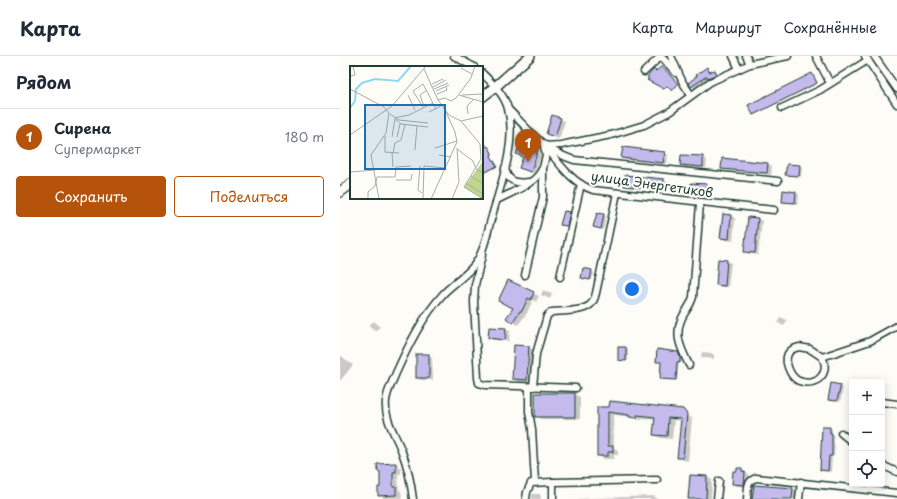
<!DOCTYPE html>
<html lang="ru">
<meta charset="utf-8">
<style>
:root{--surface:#fff;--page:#f2f2f3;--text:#1f2937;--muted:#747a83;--line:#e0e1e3;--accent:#b45309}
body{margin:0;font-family:"Playpen Sans",sans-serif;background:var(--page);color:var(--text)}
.controls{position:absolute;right:12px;bottom:12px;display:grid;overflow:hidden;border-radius:4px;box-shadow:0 2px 10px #0003}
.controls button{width:36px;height:36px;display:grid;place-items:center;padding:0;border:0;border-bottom:1px solid var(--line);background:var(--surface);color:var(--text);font:20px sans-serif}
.you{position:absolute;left:292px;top:233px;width:14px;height:14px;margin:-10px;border:3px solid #fff;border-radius:50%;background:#1a73e8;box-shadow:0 0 0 6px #1a73e833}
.badge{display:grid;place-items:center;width:26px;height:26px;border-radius:50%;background:var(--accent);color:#fff;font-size:13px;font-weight:700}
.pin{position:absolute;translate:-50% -33px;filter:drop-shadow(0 1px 2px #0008)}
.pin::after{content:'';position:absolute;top:21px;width:14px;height:12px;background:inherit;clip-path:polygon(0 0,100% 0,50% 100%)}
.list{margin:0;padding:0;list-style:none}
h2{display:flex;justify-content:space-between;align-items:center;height:52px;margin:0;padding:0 16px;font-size:17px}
h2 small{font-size:13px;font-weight:400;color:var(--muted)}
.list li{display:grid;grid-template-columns:26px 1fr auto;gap:12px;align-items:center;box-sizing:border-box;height:56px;padding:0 16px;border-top:1px solid var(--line)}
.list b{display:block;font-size:15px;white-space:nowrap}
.list p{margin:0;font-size:13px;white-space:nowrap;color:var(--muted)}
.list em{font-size:13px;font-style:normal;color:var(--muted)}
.actions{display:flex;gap:8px;padding:12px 16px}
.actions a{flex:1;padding:9px 0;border:1px solid var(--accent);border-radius:4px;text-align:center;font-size:14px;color:var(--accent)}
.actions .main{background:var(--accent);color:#fff}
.icon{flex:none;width:22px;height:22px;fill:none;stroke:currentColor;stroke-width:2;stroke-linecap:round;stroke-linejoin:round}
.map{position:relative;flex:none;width:557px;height:443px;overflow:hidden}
header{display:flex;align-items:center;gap:24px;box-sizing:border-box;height:56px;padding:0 20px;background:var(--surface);border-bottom:1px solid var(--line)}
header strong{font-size:19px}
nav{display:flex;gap:22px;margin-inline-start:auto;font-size:14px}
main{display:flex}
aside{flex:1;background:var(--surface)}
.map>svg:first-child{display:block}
.shadow{fill:#0003}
.building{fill:#c4baec;stroke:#1f3d34}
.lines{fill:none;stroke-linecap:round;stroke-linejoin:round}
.minor-casing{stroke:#1f3d34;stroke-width:9}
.highway-casing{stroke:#1f3d34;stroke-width:12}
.minor{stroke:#fdfcf7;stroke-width:6}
.highway{stroke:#fdfcf7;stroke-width:9}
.labels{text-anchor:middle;stroke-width:4;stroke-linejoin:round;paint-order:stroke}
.street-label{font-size:13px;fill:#1f3d34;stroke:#fdfcf7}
.inset-river{fill:none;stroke:#8fd8f0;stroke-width:2}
.inset-road{fill:none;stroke:#a4b0a9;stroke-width:1}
.view{fill:#1f6fb2;fill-opacity:0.15;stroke:#1f6fb2;stroke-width:2}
.inset-edge{fill:none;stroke:#1f3d34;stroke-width:2}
</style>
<header>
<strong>Карта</strong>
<nav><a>Карта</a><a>Маршрут</a><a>Сохранённые</a></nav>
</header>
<main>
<aside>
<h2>Рядом<small></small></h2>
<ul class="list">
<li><span class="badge">1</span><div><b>Сирена</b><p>Супермаркет</p></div><em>180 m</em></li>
</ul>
<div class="actions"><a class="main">Сохранить</a><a>Поделиться</a></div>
</aside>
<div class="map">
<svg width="557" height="443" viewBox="0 0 557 443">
<rect width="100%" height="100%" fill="#fdfcf7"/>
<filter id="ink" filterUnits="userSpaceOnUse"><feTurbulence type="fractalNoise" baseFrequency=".025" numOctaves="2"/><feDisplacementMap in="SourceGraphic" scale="8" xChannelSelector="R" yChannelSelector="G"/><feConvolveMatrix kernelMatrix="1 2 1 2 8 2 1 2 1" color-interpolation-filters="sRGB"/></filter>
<g filter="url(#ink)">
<g class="shadow">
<polygon points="367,12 370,16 375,15 377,16 379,19 371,23 369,22 354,32 352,31 350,27"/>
<polygon points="472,18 478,27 414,59 410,50"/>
<polygon points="212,60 225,65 219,83 207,78"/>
<polygon points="142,82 147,92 150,93 153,98 152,101 157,111 143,118 142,117"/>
<polygon points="181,89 202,98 195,118 180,112 184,101"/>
<polygon points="324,97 328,99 327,108 286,104 282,101"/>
<polygon points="342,100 363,101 367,104 366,112 345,111 342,108"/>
<polygon points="383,103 428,108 432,110 431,119 386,114 382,112"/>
<polygon points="460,110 462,112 461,121 446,118"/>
<polygon points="286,120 324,124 328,127 327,135 289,131 285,129"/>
<polygon points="366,129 370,131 369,141 355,139 351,137"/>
<polygon points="444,135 459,138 458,148 443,146"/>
<polygon points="230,157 232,159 229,171 221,168"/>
<polygon points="264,159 266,161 263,174 254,171"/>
<polygon points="384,159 391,160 395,162 393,185 385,184 382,182"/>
<polygon points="408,162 418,163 422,165 418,199 409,198 405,195"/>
<polygon points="387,205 391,207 388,231 381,231 377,228"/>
<polygon points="251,215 254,217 252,224 244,223"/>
<polygon points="168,226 199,240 196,246 193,244 187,257 178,269 167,262 174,252"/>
<polygon points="203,234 212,238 210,243 201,239"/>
<polygon points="440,261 447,264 444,270 438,267"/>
<polygon points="34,265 40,271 34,275 29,269"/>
<polygon points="150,272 166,273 170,275 169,285 153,284 149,282"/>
<polygon points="189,291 194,294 193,327 179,326 173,323"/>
<polygon points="286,292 288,293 288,305 281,305 279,304"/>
<polygon points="362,296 371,297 374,299 374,303 364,302 361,301"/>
<polygon points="338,297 342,303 341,307 339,307 337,324 322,323 322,306 317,305"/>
<polygon points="0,299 13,309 0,325"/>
<polygon points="88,299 92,302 93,324 81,324 77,322"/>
<polygon points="500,330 503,332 500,346 491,344"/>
<polygon points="234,338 240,341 240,363 202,363 196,360"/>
<polygon points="258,352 342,353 350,363 351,361 347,356 348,357 352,362 348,405 343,404 338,401 341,365 334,364 332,383 320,382 314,379 316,363 302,362 302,364 295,363 291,361 273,359 274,392 278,394 278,399 274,399 274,403 264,403 258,400"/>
<polygon points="489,372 492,373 492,378 494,379 494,388 495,389 494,401 492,400 491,416 481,414"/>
<polygon points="56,408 61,412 61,418 58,418 59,434 61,435 62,442 44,442 39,439 41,432 41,416 39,415"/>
<polygon points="402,413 409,419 408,431 397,430 393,427 398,416"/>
<polygon points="351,420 367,421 372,424 371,443 349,443"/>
<polygon points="415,430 453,433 458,436 458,443 413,443"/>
<polygon points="192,438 200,438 201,443 192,443"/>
<polygon points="314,440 317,443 230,443"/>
</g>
<g class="building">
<polygon points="322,10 338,28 332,35 327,30 324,33 307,24 309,23 307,21 314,13 316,15"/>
<polygon points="367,11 369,16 375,14 377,18 368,22 367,20 351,31 348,27 357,20 356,19"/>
<polygon points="472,17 477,27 413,59 408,49"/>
<polygon points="212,59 221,62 215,81 206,78"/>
<polygon points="142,82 147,91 149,91 152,97 151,100 157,110 142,118"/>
<polygon points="180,88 198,94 191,116 179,112 183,101 176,98"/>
<polygon points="283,91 325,96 323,107 281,102"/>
<polygon points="341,99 363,100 363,111 340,109"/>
<polygon points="382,102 428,107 427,117 381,113"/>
<polygon points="447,108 460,109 459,120 445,119"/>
<polygon points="285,119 324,123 323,134 284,130"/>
<polygon points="351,127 367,128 366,139 350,138"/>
<polygon points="443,134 456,136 455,147 442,146"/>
<polygon points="224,155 230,156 227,170 220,169"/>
<polygon points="257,157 264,158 261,173 253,171"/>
<polygon points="383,158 391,159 389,183 380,182"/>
<polygon points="408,161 418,162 415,197 404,196"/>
<polygon points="378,203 387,204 385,230 376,229"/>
<polygon points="243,212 252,214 250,224 241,222"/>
<polygon points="168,224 194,236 191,244 188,242 182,255 180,255 172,267 166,262 173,252 158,245"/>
<polygon points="149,271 166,272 165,284 148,282"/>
<polygon points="174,289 189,290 187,324 172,323"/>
<polygon points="278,291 286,291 286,305 278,304"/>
<polygon points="317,293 338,296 340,301 340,307 337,306 336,324 320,323 321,306 316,306"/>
<rect x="76" y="298" width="13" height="24"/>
<polygon points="491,327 501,329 497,345 488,344"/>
<rect x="195" y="337" width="40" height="24"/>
<polygon points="270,345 343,353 347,358 343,402 337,402 341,363 328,362 327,380 313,379 315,361 297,359 297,362 289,361 289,359 268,356 268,390 273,390 273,396 268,396 268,400 257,400 257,351 269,351"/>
<polygon points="482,371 490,371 490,377 492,377 492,400 489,400 488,415 480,414"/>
<polygon points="56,407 56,416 53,416 53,431 56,431 56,439 38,440 38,431 40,431 40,416 38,416 37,408"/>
<polygon points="397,412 402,412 402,415 405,416 404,429 392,428 393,415 397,415"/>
<polygon points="350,419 367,420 366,443 348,443"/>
<polygon points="414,429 453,432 452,443 412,443"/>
</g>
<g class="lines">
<g class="minor-casing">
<g id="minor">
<polyline points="114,0 134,11"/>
<polyline points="321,0 336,17"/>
<polyline points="331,0 343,27 351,39"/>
<polyline points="393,0 399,13"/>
<polyline points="406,0 410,8"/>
<polyline points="476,0 490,27"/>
<polyline points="525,0 557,48"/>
<polyline points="534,0 557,33"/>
<polyline points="304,16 321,0"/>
<polyline points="442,52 480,34 528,4"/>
<path d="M169 54C191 76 203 94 234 104L438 125"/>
<polyline points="204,90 221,89 271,79 304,69 329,56 370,26 410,8 448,0"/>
<path d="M209 95C222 111 233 127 253 134L434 154"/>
<path d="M165 112C167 125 176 128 188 126"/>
<path d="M157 144C170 137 197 127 202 113"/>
<polyline points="142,199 135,229 134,246 138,322 139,327 145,329 236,332"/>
<polyline points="185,219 203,141 203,112 206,99 204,91"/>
<polyline points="220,221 241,128"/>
<path d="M459 291 470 293 482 301C491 318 476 331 459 325 450 321 442 303 450 295 452 293 456 292 459 291Z"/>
<polyline points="482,301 530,285 557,270"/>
<path d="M349 309C340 291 333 277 344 258 348 252 351 248 353 241L360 147"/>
<polyline points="189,331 189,356 192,373 195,426"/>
<path d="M193 331 196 298 207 260 209 258 212 256C223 255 241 256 250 249 254 246 255 241 256 237L277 137"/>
<polyline points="542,346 557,348"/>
<polyline points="501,377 512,386"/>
<polyline points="542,409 557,416"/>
<path d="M73 443C71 427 68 411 62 396 56 379 44 364 46 345 47 335 53 325 56 317 69 288 83 260 104 237 114 227 127 219 135 208 145 194 147 176 152 160 161 128 177 86 168 53 165 39 152 27 142 17"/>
<polyline points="186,443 187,436 191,427 213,426"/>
<polyline points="213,443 213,426 317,424"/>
<polyline points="377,443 379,425"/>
<path d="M407 443C408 434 406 425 416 422L557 437"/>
<polyline points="459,443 461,426"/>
</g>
</g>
<g class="highway-casing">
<g id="highway">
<polyline points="142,41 155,31 190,0"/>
<polyline points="0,136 11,128"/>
</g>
</g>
<use href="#minor" class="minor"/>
<use href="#highway" class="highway"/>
</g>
</g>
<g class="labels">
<g class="street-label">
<text transform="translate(312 128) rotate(8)" y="5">улица Энергетиков</text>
</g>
</g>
<g transform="translate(10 10)">
<rect width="133" height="133" fill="#fdfcf7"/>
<path d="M133 95V133L114 121Z" fill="#c1d58b"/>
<path class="inset-river" d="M0 42 5 35 6 23 12 17 25 13 48 15 61 0"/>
<path class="inset-road" d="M111 2 122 8M74 3 88 34 99 49 111 55 130 78 131 93 114 121 133 133M0 10 5 9 3 0M82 18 93 13M83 21 96 14M0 23 34 41 39 47 36 67 21 89 29 133M84 23 98 17M86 25 99 19M87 28 97 24 96 21M58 29 65 44M109 29 133 36M112 29 133 28M88 34 95 32 101 35 106 32 121 12 125 0M74 40 70 29 77 24M73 41 63 25 73 18 86 43M79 46 91 40M40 48 49 54 78 57M118 48 117 40 124 33M44 52 59 49 83 37M45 53 51 58 78 61M111 55 133 50M0 69 42 40 76 0M35 70V86L49 87M42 71 45 53M47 71 50 58M85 82 107 75M107 83 123 95 126 103 133 107M65 84 67 60M42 87 43 101M43 87 45 77 51 74 55 59M89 89 101 91M70 100 68 124 72 127M0 106 25 104M121 110 133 118M46 114H61L62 108M116 117 133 128M18 133V126L25 120 27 111H45L46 101 61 100M73 133 74 100 95 102M81 133 107 76 105 66 96 46M102 133 109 116 107 82"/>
<path class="view" d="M15 39H95V103H15Z"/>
<rect width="133" height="133" class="inset-edge"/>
</g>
</svg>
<div class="controls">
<button>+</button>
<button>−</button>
<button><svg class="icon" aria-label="locate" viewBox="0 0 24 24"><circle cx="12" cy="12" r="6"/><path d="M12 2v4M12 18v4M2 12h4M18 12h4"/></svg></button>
</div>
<div class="you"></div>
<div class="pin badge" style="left:188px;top:106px">1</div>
</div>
</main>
